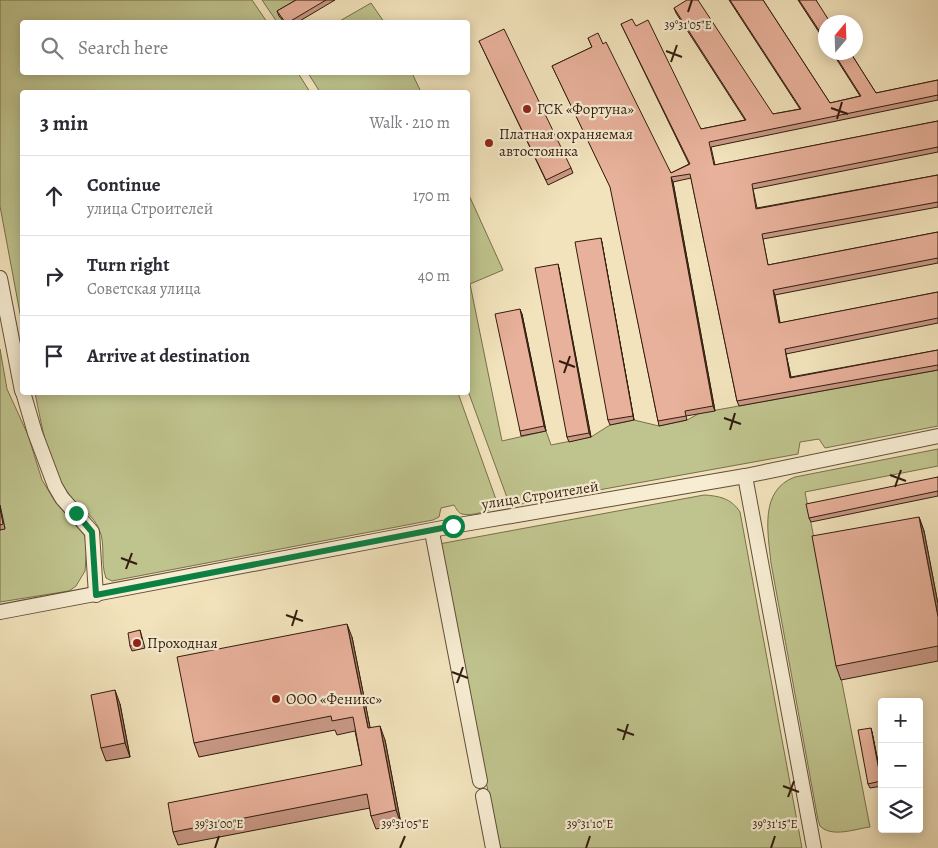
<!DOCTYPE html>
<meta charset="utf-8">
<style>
:root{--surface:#fff;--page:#f2f2f3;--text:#2b2b33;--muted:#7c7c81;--line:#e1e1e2}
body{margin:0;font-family:Alegreya,serif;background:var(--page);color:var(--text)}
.controls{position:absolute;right:15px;bottom:15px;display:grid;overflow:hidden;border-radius:5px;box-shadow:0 2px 12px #0003}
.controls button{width:45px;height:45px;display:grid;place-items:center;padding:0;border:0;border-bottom:1px solid var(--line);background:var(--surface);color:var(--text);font:25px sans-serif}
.compass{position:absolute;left:818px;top:15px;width:45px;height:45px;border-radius:50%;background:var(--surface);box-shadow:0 2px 12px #0003;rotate:19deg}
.stop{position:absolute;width:15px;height:15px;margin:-11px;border:4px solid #0b8043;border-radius:50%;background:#fff}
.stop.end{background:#0b8043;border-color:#fff;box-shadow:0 1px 5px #0008}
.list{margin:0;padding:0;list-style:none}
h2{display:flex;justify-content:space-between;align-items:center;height:65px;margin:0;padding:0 20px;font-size:21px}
h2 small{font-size:16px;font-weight:400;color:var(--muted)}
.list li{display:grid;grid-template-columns:32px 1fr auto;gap:15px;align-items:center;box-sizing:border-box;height:80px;padding:0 20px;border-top:1px solid var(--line)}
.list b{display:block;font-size:19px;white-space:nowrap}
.list p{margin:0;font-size:16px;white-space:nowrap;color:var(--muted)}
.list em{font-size:16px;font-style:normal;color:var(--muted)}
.icon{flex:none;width:28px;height:28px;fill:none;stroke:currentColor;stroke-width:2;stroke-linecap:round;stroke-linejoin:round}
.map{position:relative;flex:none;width:938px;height:848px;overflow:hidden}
.search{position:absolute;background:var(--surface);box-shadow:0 2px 12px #0003;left:20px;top:20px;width:450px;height:55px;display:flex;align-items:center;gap:12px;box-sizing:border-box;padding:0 18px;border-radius:5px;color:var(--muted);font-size:19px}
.panel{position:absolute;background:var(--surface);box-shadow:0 2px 12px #0003;left:20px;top:90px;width:450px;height:305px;border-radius:5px}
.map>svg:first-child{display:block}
.green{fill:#bfc38d;stroke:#78704d}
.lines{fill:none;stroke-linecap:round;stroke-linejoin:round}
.minor-casing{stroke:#624e39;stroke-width:16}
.minor{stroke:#f7edd3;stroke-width:14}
.wall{fill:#c89885;stroke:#321c0d}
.shaded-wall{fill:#a27c6c;stroke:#321c0d}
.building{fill:#e8b19b;stroke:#321c0d}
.route{stroke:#0b8043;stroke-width:6}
.ticks{fill:none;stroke:#321c0d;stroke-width:2}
.poi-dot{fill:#8f2418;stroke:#f7edd3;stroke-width:2}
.labels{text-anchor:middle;stroke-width:4.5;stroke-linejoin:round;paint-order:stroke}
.poi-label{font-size:15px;fill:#321c0d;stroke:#f7edd3;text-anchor:start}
.street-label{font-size:15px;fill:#321c0d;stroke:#f7edd3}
.ticks-label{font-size:12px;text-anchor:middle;fill:#321c0d;stroke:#f7edd3;stroke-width:4.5;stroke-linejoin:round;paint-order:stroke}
</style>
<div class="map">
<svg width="938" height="848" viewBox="0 0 938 848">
<rect width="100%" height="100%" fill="#f2e3bc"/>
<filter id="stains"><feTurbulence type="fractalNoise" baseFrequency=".004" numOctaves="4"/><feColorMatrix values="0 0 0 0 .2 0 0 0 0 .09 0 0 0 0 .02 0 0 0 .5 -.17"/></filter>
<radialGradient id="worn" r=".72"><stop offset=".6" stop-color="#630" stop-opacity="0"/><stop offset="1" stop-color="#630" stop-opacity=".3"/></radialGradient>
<g class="green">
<polygon points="0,0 252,0 267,22 22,22 22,72 298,73 310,92 22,92 22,324 0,206"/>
<polygon points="262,0 318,0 280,22 277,22"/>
<polygon points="371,3 384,22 387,20 388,22 338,22"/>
<polygon points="308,73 412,73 421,92 320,92"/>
<polygon points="468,193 503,270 470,284 502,441 546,431 551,445 591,437 610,425 634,420 659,426 687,420 700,413 938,370 938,426 825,448 819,439 800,442 798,454 521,504 509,503 468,391"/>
<polygon points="0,349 7,389 28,435 42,480 56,503 85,536 87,545 85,571 76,586 69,591 0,602 0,530 5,528 0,505"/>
<path d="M35 393H458L498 505C492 510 471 517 462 514 458 513 456 508 454 505L441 508 439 517 433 520 112 581 106 578C100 562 106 544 99 529 93 514 78 507 69 494 48 467 42 426 35 393Z"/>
<path d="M938 449V466L805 492 870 827C855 829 832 838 820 826L818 820 771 563C768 533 759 490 795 477Z"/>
<path d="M704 495C719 496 731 498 740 512L802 848H501L497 837 439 544Z"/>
</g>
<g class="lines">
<g class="minor-casing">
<g id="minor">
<polyline points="0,278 22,391"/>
<polyline points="23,392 35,433 55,486 62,498 92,532 96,595"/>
<polyline points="745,476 814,848"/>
<polyline points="432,532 480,781"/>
<polyline points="0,612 453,526 745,476 938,436"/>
<polyline points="483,796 493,848"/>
</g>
</g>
<use href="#minor" class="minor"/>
</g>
<g class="wall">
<polygon points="296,0 335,0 298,22 284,22 279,16 277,11"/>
<polygon points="729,0 763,0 830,103 860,96 832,52 850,52 876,93 938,80 938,100 711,147 715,165 938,121 938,152 753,189 757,208 938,175 938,207 763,239 768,265 938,232 938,263 775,295 780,323 938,292 938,323 786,354 791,377 938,350 938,370 739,406 737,401 691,178 673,182 715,411 686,416 687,420 659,426 658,421 611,188 552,66 592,47 588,38 671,173 689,164 621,24 636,26 701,129 745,120 676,13 674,8 773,114 800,109"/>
<polygon points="798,0 816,0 826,22 826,43"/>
<polygon points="479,41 571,168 573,173 548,185"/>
<polygon points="601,238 602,243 634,420 610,425 608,420"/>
<polygon points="559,268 591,437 569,442 567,437"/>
<polygon points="522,314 546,431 521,436 520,431"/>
<polygon points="938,477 938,496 811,522 809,518"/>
<polygon points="0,505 5,529 0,530"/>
<polygon points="919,517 924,531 938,604 938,661 841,680 836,666"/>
<polygon points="140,630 145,648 132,651 130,646"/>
<polygon points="352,637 370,728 385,740 401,824 376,829 371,816 370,808 178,845 173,832 362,765 355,731 337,735 335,730 199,757 194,743"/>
<polygon points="120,704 130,757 106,761 101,748"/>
<polygon points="872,732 882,781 882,786 870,788 868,784"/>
</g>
<g class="shaded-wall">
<polygon points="671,177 673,182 715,411 713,406"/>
<polygon points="601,238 602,243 634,420 633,416"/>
<polygon points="558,264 559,268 591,437 589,433"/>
<polygon points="773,290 775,295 781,328 779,323"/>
<polygon points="520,309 522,314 546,431 544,426"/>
<polygon points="785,349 786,354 792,382 790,378"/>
<polygon points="919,517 924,531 938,604 938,617"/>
<polygon points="347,624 352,637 373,742 368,728"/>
<polygon points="115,690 120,704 130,757 125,743"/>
<polygon points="380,726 385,740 401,824 396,810"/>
<polygon points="871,728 872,732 882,783 881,781"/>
</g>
<g class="building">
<polygon points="296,0 326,0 289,22 285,22 277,11"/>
<polygon points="687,0 698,0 773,114 801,109 730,0 763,0 830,103 861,96 833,52 850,52 876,93 938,80 938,95 709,142 714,165 938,121 938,147 752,184 756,209 938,175 938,202 762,234 768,265 938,232 938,258 773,290 779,323 938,292 938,318 785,349 790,378 938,350 938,365 737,401 690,174 671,177 713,406 685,411 686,416 658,421 610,187 552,66 592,47 588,38 598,33 603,44 606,42 671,173 690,164 621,24 632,19 636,26 648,20 701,129 746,120 674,8"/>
<polygon points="799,0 816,0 830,22 826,22 826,41"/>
<polygon points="504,29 571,168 546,180 479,41"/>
<polygon points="601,238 633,416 608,420 575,242"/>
<polygon points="558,264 589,433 567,437 535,268"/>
<polygon points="520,309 544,426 520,431 495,314"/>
<polygon points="938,477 938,491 809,518 806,504"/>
<polygon points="0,508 3,524 0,525"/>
<polygon points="919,517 938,617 938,646 836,666 812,536"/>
<polygon points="347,624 368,728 380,726 396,810 371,816 367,794 173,832 168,803 362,765 353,717 332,721 331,716 194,743 177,657"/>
<polygon points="140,630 143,644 130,646 128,633"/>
<polygon points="115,690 125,743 101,748 91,695"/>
<polygon points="871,728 881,781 868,784 858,730"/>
</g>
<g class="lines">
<polyline class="route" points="76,513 92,532 96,595 453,526"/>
</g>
<path class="ticks" d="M688 12 692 0M666 51 682 57M671 62 677 45M831 108 848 114M837 119 842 102M559 361 575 367M564 373 570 356M724 418 741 424M730 430 735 413M890 475 906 481M895 487 901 470M121 558 137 564M126 569 132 553M286 615 303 621M292 626 297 610M452 672 468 678M457 683 463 667M617 729 634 735M623 740 628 724M783 786 799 792M788 797 794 781M215 848 219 836M400 848 405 836M586 848 590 836M771 848 775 836"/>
<g class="poi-dot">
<circle cx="527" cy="109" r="5"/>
<circle cx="489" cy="143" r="5"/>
<circle cx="137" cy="643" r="5"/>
<circle cx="276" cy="699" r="5"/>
</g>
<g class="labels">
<g class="poi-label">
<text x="537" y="114">ГСК «Фортуна»</text>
<text x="499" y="139">Платная охраняемая<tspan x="499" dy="17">автостоянка</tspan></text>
<text x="147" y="648">Проходная</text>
<text x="286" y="704">ООО «Феникс»</text>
</g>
<g class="street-label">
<text transform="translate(540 495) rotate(-9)" y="5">улица Строителей</text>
</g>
</g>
<g class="ticks-label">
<text x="688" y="29">39°31'05"E</text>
<text x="219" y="828">39°31'00"E</text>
<text x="405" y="828">39°31'05"E</text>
<text x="590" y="828">39°31'10"E</text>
<text x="775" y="828">39°31'15"E</text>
</g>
<rect width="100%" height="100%" filter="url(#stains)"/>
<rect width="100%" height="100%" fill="url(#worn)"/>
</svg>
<div class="controls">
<button>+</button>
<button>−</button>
<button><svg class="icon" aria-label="layers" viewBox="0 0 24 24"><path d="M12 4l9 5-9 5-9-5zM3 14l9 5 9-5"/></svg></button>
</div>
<svg class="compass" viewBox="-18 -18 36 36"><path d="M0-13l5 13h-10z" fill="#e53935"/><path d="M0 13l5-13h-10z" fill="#7c7c81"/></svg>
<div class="stop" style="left:453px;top:526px"></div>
<div class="stop end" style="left:76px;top:513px"></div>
<div class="search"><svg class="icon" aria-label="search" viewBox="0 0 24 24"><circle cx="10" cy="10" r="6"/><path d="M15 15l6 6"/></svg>Search here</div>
<section class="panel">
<h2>3 min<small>Walk · 210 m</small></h2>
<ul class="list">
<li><svg class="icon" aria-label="ahead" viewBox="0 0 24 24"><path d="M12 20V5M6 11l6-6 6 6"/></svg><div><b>Continue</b><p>улица Строителей</p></div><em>170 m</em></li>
<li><svg class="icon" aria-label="right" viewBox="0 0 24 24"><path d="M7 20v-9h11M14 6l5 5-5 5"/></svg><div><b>Turn right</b><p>Советская улица</p></div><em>40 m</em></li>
<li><svg class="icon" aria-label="arrive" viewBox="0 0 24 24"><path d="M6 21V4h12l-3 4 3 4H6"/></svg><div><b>Arrive at destination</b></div></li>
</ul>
</section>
</div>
